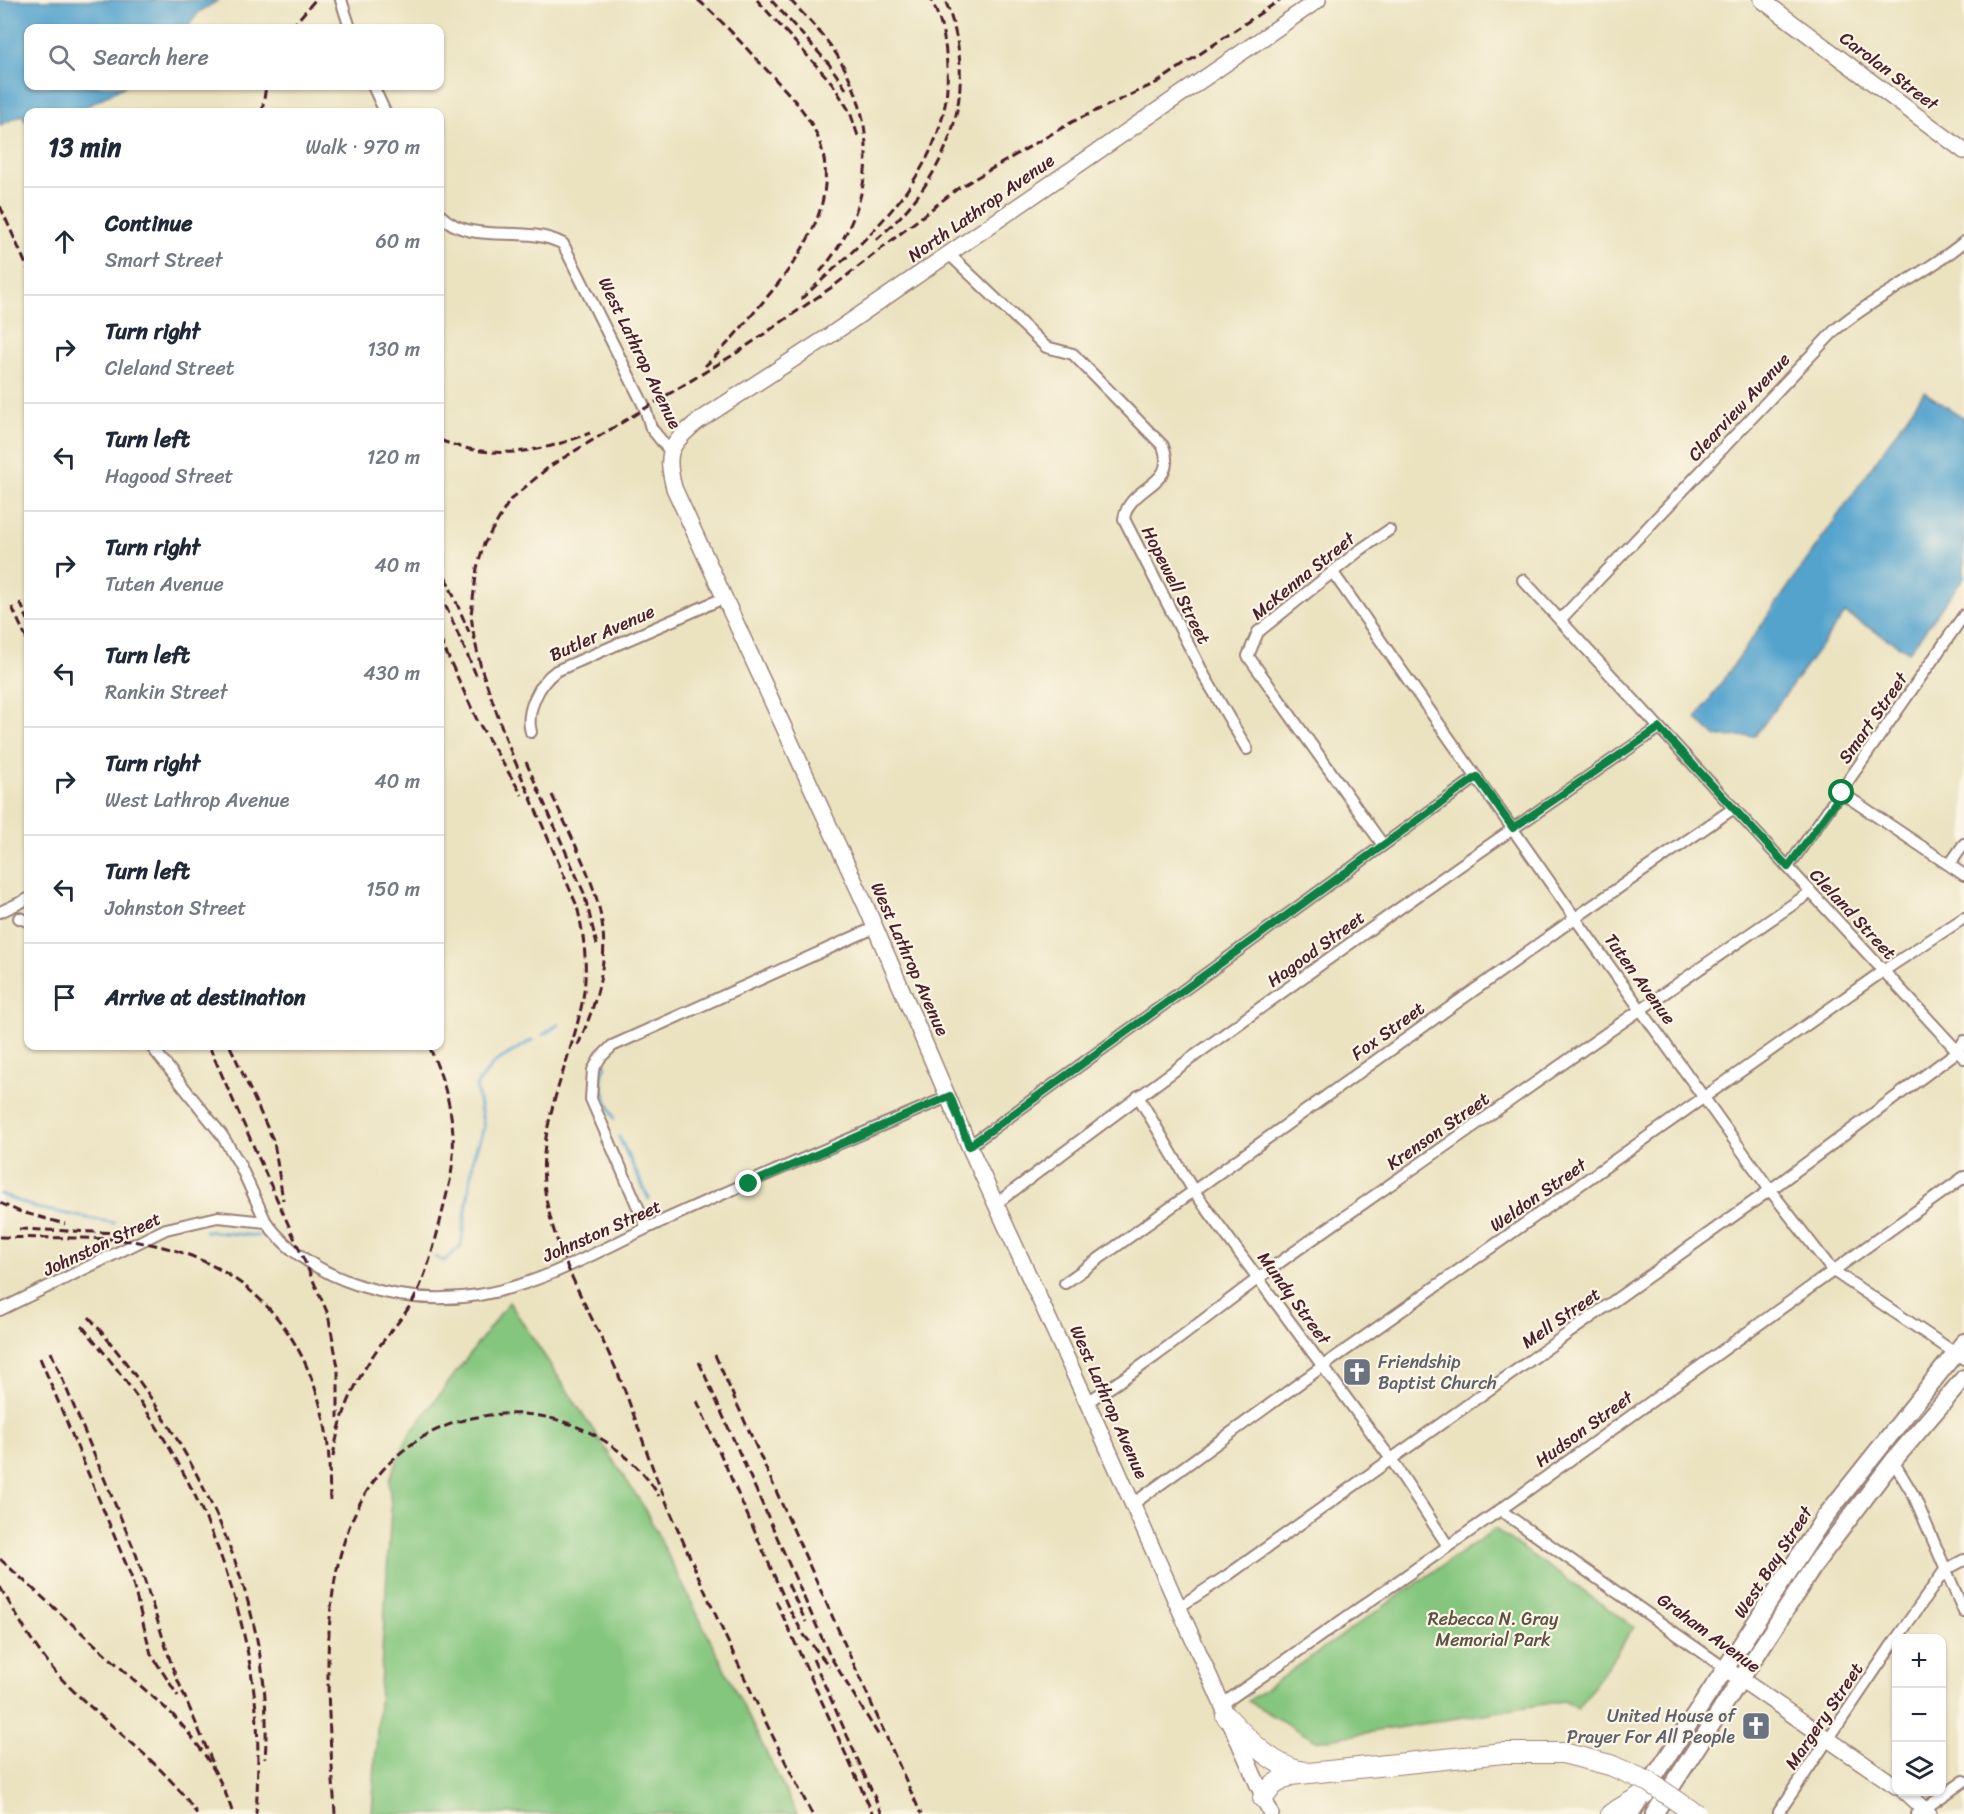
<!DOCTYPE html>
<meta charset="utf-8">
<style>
:root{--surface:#fff;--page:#f2f2f3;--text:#1f2937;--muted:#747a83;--line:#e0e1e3}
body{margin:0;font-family:Sriracha,sans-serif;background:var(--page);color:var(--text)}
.controls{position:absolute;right:18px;bottom:18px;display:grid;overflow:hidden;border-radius:12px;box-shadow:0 2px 4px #0004}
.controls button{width:54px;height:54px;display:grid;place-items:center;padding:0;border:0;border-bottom:2px solid var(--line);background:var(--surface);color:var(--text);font:30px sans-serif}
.stop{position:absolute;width:18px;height:18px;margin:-14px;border:4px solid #0b8043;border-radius:50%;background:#fff}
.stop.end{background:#0b8043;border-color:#fff;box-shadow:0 2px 6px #0008}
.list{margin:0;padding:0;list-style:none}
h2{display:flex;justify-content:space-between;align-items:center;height:78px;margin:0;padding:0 24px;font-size:26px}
h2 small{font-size:20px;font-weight:400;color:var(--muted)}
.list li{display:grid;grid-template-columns:39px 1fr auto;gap:18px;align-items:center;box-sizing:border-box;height:108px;padding:0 24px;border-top:2px solid var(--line)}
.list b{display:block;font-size:22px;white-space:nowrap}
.list p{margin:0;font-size:20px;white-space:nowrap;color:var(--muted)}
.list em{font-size:20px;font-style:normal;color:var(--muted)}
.icon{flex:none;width:33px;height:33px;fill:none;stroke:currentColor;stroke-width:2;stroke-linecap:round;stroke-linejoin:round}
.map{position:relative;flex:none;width:1964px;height:1814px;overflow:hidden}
.search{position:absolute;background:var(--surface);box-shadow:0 2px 4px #0004;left:24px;top:24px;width:420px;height:66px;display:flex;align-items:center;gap:15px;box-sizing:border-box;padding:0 21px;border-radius:12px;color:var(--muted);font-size:22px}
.panel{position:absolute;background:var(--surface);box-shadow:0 2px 4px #0004;left:24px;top:108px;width:420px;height:942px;border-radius:12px}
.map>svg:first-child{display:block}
.green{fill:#84c67e;stroke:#677254;stroke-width:1.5}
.water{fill:#52a3cd;stroke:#4e617c;stroke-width:1.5}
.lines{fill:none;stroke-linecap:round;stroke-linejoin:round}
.stream{stroke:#52a3cd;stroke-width:3}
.street-casing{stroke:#9a8076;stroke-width:14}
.secondary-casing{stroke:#9a8076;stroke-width:18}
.primary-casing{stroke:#9a8076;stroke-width:20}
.highway-casing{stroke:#9a8076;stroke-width:22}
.street{stroke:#fff;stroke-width:10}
.secondary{stroke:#fff;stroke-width:15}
.primary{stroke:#fff;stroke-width:16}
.highway{stroke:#fff;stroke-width:20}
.rail{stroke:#4a1f2b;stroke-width:3;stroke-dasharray:9 4.5;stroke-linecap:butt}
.highway-bridge-casing{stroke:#9a8076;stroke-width:22;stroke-linecap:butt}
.highway-bridge{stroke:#fff;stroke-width:20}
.route{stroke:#0b8043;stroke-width:8}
.labels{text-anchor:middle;stroke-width:4.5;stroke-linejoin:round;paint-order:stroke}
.street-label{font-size:18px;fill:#4a1f2b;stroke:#fcf5e5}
.worship-label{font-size:18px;fill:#5b616d;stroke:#fcf5e5;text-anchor:start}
.park-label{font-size:18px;fill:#5b5144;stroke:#fcf5e5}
</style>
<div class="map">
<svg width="1964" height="1814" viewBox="0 0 1964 1814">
<rect width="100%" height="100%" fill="#fcf5e5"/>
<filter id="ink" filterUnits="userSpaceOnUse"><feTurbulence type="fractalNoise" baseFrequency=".0167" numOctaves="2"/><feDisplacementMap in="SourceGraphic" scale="12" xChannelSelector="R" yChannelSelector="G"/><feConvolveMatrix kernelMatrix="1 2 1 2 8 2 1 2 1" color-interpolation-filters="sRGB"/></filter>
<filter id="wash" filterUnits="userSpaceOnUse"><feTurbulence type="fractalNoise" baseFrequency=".008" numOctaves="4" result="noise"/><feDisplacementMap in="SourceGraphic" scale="24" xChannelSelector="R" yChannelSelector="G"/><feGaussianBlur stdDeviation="1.35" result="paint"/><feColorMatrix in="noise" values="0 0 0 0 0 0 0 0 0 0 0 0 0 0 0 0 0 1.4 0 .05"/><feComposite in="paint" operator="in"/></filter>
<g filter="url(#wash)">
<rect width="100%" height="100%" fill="#ebe2c0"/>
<g class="green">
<polygon points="509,1302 644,1507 797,1814 372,1814 391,1509 389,1480 409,1435"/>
<polygon points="1495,1529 1634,1627 1578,1709 1563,1701 1316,1741 1248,1701"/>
</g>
<g class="water">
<polygon points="0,0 219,0 199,12 187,28 28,28 28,86 125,86 76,112 28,112 28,124 22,115 0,125"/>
<polygon points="1924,392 1964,418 1964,577 1909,652 1845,613 1755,736 1716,737 1696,719"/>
</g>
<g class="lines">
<g class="stream">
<polyline points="543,1035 559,1024"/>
<path d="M606 1066C595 1082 608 1102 614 1118"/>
<polyline points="619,1137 649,1199"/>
<polyline points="0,1194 36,1208 114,1223"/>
<polyline points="205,1231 258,1236"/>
<polyline points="435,1257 444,1261 461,1246 474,1155 484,1127 476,1086 494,1063 532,1040"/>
</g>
</g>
</g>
<g filter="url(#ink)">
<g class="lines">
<g class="street-casing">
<g id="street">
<polyline points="341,0 350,28"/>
<polyline points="373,86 385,112"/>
<path d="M440 215C472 247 525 223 563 244L645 408 651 428 669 450"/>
<path d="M949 254 1046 347 1073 354 1163 446C1179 487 1129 484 1124 519L1205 677 1247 749"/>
<polyline points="1334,574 1575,918 1770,1190 1832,1270 1964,1359"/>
<polyline points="1523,580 1964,1058"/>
<path d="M1560 620 1835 330C1875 296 1924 275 1964 242"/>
<path d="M531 732C525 712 539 683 556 671L726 597"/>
<polyline points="1842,793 1964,875"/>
<polyline points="1383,845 1248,656 1258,632 1360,550 1389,530"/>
<polyline points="1950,864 1964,844"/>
<polyline points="1788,867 1964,615"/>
<polyline points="0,912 28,899"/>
<polyline points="19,918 28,921"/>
<polyline points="151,1046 221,1134 239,1163 266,1222"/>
<polyline points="1138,1096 1193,1190 1391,1459 1448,1546"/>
<polyline points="969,1146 1477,777"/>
<path d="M997 1203C1213 1039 1435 881 1659 728"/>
<polyline points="647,1228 591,1099 593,1070 600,1058 612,1046 874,928"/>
<polyline points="1065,1283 1575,918 1734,808"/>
<path d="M0 1310 166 1229 218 1217 266 1222C312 1284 405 1307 479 1295 539 1285 593 1254 647 1228 746 1182 849 1140 950 1096"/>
<path d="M1087 1402C1161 1357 1226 1300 1297 1250 1468 1130 1638 1010 1811 892"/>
<polyline points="1893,1461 1914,1496 1964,1612"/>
<polyline points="1133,1504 1323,1366 1883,971 1964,918"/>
<polyline points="1500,1510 1726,1669"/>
<polyline points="1179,1607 1228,1575 1770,1190 1958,1051 1964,1041"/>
<polyline points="1897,1638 1945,1570 1964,1560"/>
<polyline points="1221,1705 1500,1510 1964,1177"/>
<polyline points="1779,1812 1896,1639"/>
<polyline points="1917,1814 1964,1781"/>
</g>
</g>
<g class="secondary-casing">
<g id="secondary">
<polyline points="1762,0 1964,151"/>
<polyline points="1726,1669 1896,1786"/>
<polyline points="1905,1792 1929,1814"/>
<path d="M1271 1814 1087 1402 969 1146 865 904 674 488C665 453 669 445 697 422L829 336 1318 0"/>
</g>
</g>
<g class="primary-casing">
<g id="primary">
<polyline points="1630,1814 1824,1518 1964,1342"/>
<polyline points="1654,1814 1817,1561 1893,1461 1964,1378"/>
</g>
</g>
<g class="highway-casing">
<g id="highway">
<path d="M1226 1716C1247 1738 1272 1767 1304 1772"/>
<polyline points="1263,1798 1273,1785 1290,1775 1503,1753 1563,1753 1610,1765"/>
<polyline points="1611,1814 1644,1794"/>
</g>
</g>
<use href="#street" class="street"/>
<use href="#secondary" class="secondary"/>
<use href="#primary" class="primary"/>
<use href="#highway" class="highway"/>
<g class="rail">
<path d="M698 0C722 20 741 43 762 65 781 86 804 107 816 133 846 200 798 261 757 309 740 329 724 349 705 366"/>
<polyline points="757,0 832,83 850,112 858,136"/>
<polyline points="771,0 829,64 846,89"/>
<path d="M790 0C808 19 827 38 840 60 882 131 872 212 819 273"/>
<polyline points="291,28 315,0"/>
<polyline points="262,112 266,86"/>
<polyline points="0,206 28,269"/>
<path d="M876 240C949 177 982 92 945 0"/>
<path d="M801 299C869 237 953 167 947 67 946 43 942 21 931 0"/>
<path d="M440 440C491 461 540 453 590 433"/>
<polyline points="440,564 469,632"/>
<polyline points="440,593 477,677"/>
<polyline points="20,602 28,620"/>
<polyline points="12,607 28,642"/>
<polyline points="440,639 477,720 522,795"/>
<polyline points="526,762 584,893 597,945"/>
<path d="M552 795C599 897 627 935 578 1045"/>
<polyline points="209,1046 328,1314 338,1367 338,1418"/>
<polyline points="230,1046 274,1142 283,1200"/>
<polyline points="0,1203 18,1211 65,1224"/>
<polyline points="19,1229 121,1233"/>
<path d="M0 1237C48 1239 110 1235 155 1245 252 1267 309 1335 326 1431 330 1454 329 1477 330 1500"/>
<path d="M89 1317C191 1436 277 1599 265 1759"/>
<path d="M82 1326C177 1437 241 1562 256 1709 259 1744 258 1779 256 1814"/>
<polyline points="51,1352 136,1554 173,1669 214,1766"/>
<polyline points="715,1355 921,1814"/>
<polyline points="40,1358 131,1576 151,1654 178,1696"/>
<polyline points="699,1362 830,1656 879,1736"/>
<polyline points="697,1401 789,1609 804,1635 829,1666"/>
<path d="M333 1457C339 1418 354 1383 376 1351 388 1333 403 1319 414 1299 432 1264 440 1220 450 1181 459 1132 449 1091 429 1046"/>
<path d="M0 1559 173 1715C201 1746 221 1775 233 1814"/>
<polyline points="788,1584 806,1622"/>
<path d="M0 1587C18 1617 34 1648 58 1675 101 1722 163 1761 197 1814"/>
<polyline points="776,1601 873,1814"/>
<polyline points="813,1659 882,1814"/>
<path d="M335 1814C329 1699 303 1519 412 1444 445 1421 484 1412 524 1414 578 1418 631 1449 659 1496"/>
<path d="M812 1814C757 1708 706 1597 660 1487 647 1454 636 1420 623 1386 597 1320 551 1255 544 1183 539 1121 569 1066 581 1008 589 973 585 940 577 906L508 745 481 668 474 637 471 615 477 568 484 544 510 500 550 466 738 352 835 285 957 189 1072 122 1158 82 1280 0"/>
</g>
<g class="highway-bridge-casing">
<polyline id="highway-bridge" points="1610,1765 1649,1782 1696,1814"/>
</g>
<use href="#highway-bridge" class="highway-bridge"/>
</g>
</g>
<g class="lines" filter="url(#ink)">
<polyline class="route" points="749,1184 950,1096 969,1146 1477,777 1513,828 1659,728 1788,867 1842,793"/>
</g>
<defs>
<g id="church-square" transform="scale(1.5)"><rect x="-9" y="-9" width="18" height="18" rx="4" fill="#6b7280" stroke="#fcf5e5"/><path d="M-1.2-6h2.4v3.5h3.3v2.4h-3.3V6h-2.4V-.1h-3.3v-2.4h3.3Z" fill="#fff"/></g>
</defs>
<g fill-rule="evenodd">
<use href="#church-square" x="1357" y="1372"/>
<use href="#church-square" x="1756" y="1726"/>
</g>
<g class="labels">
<g class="street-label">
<text transform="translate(1889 71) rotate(37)" y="6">Carolan Street</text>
<text transform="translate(981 208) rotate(-35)" y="6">North Lathrop Avenue</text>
<text transform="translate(640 353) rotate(64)" y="6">West Lathrop Avenue</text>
<text transform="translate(1739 407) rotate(-47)" y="6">Clearview Avenue</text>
<text transform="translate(1303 576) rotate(-39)" y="6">McKenna Street</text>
<text transform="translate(1176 585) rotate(63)" y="6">Hopewell Street</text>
<text transform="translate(602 633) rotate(-24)" y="6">Butler Avenue</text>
<text transform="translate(1873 718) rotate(-55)" y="6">Smart Street</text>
<text transform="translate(1853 914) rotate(47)" y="6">Cleland Street</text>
<text transform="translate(1316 949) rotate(-36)" y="6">Hagood Street</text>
<text transform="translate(910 959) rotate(66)" y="6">West Lathrop Avenue</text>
<text transform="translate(1640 979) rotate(54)" y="6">Tuten Avenue</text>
<text transform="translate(1388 1031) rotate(-36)" y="6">Fox Street</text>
<text transform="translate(1438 1131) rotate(-35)" y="6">Krenson Street</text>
<text transform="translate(1538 1195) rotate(-35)" y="6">Weldon Street</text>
<text transform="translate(602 1231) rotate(-24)" y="6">Johnston Street</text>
<text transform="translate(102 1244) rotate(-25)" y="6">Johnston Street</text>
<text transform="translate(1294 1298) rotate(54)" y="6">Mundy Street</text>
<text transform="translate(1561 1318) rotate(-35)" y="6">Mell Street</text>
<text transform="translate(1109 1402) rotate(66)" y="6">West Lathrop Avenue</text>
<text transform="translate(1584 1429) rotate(-36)" y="6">Hudson Street</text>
<text transform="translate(1773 1562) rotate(-57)" y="6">West Bay Street</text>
<text transform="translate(1709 1633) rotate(36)" y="6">Graham Avenue</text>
<text transform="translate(1824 1716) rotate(-56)" y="6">Margery Street</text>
</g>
<g class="worship-label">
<text x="1378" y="1368">Friendship<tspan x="1378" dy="21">Baptist Church</tspan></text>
<text x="1735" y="1722" text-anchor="end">United House of<tspan x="1735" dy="21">Prayer For All People</tspan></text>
</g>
<g class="park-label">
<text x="1493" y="1625">Rebecca N. Gray<tspan x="1493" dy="21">Memorial Park</tspan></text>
</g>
</g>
</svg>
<div class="controls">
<button>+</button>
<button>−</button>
<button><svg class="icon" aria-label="layers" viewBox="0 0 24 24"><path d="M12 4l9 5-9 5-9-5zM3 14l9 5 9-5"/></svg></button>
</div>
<div class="stop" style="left:1842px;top:793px"></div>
<div class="stop end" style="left:749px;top:1184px"></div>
<div class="search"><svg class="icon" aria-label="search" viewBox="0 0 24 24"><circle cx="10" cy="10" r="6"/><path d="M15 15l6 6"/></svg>Search here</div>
<section class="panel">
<h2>13 min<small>Walk · 970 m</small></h2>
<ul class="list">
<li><svg class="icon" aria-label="ahead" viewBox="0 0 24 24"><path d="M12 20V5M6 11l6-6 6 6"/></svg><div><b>Continue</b><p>Smart Street</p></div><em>60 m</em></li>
<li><svg class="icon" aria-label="right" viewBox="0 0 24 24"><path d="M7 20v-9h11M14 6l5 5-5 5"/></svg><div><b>Turn right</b><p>Cleland Street</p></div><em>130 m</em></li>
<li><svg class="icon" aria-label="left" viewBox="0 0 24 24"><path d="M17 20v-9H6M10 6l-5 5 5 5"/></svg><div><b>Turn left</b><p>Hagood Street</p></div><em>120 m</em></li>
<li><svg class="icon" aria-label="right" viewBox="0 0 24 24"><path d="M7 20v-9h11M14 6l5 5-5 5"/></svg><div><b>Turn right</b><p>Tuten Avenue</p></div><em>40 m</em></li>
<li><svg class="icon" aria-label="left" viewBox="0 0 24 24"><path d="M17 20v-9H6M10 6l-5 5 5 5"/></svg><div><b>Turn left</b><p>Rankin Street</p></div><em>430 m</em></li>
<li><svg class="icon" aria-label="right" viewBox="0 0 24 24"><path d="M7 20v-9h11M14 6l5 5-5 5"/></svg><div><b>Turn right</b><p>West Lathrop Avenue</p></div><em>40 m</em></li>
<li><svg class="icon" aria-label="left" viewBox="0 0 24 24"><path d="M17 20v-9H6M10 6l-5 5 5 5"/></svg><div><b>Turn left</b><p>Johnston Street</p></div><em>150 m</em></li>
<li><svg class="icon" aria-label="arrive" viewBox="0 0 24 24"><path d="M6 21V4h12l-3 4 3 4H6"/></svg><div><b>Arrive at destination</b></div></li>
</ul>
</section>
</div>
